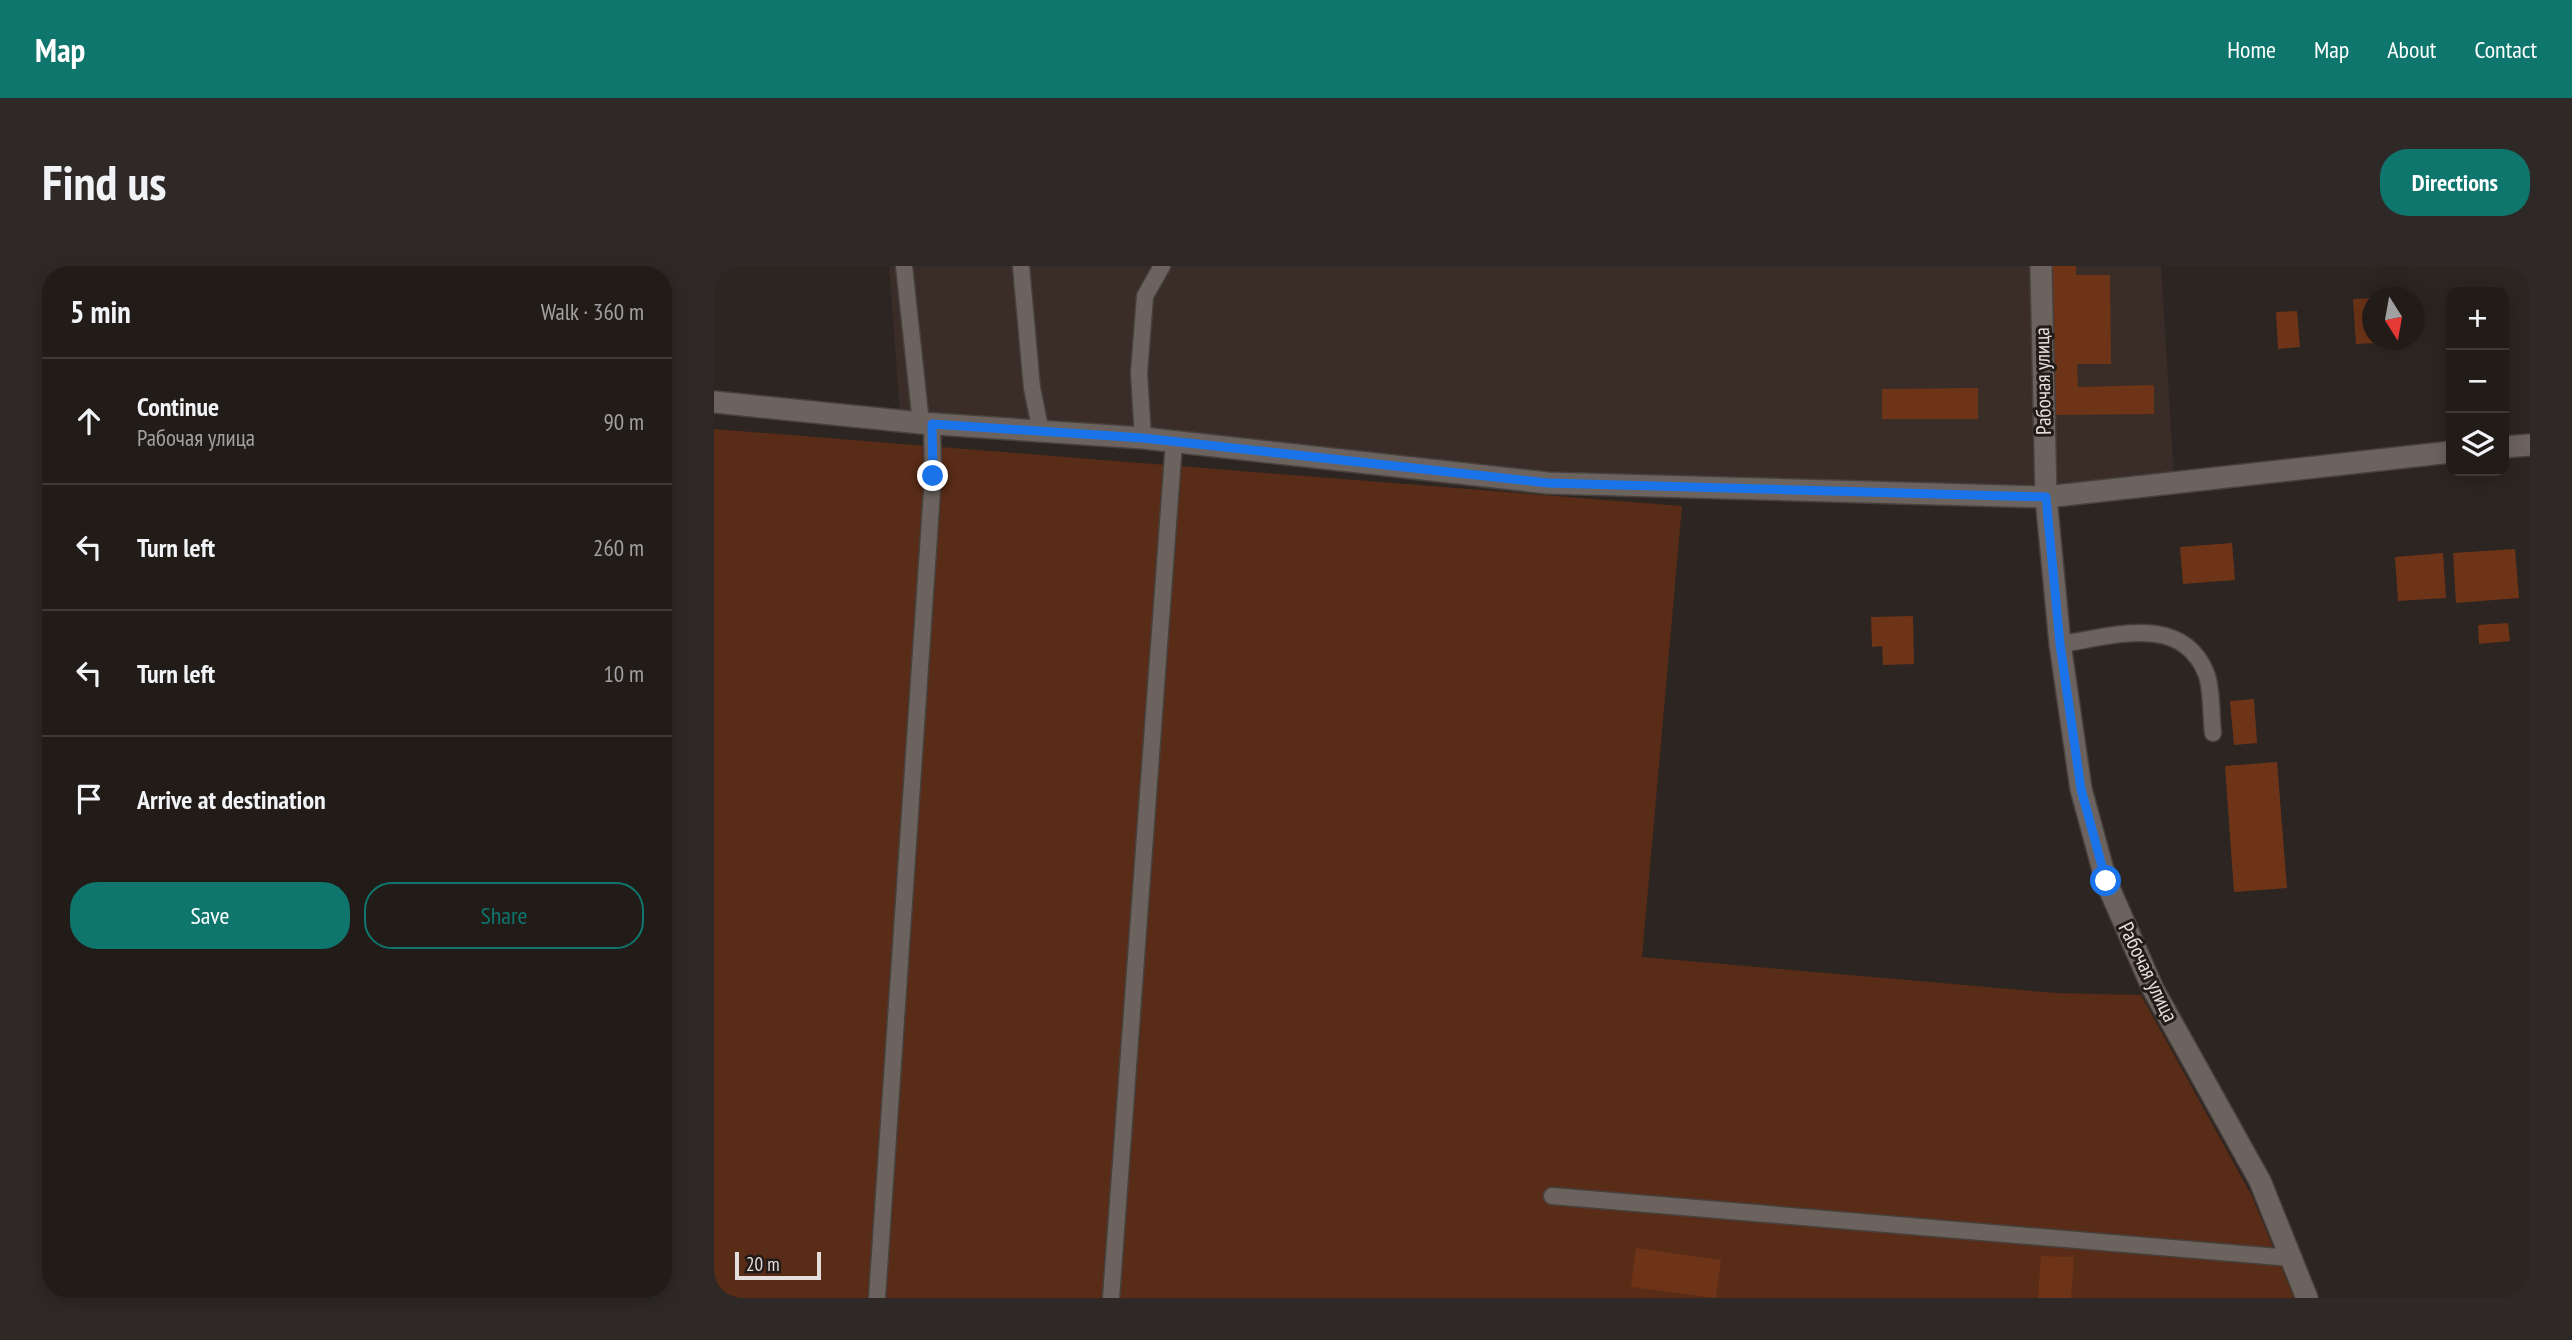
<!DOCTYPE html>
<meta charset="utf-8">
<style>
:root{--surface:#221c19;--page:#2e2926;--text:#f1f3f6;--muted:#a2a1a2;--line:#3f3a38;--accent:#0f766e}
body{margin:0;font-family:"PT Sans Narrow",sans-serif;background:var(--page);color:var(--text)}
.controls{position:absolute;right:21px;top:21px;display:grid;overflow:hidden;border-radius:14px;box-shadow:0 4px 18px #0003}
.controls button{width:63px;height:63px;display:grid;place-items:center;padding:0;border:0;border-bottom:2px solid var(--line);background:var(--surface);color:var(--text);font:35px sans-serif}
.compass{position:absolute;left:1648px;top:21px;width:63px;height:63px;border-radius:50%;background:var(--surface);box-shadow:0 4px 18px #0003;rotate:169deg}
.scale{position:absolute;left:21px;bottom:18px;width:86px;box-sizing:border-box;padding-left:7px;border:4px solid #e4dedc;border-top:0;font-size:19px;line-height:24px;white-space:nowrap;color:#e4dedc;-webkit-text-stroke:5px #231b18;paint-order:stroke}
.stop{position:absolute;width:21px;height:21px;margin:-16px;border:5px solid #1a73e8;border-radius:50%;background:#fff}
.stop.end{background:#1a73e8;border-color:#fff;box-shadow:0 2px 7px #0008}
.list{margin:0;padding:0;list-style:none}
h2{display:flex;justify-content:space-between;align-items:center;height:91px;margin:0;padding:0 28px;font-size:30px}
h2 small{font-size:23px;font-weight:400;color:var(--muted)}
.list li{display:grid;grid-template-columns:46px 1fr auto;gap:21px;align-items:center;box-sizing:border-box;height:126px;padding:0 28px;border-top:2px solid var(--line)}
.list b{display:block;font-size:26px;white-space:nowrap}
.list p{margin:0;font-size:23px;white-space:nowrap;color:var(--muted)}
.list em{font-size:23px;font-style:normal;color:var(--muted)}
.actions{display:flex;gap:14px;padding:21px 28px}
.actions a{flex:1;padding:16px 0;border:2px solid var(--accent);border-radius:28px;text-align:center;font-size:24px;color:var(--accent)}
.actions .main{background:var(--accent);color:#fff}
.icon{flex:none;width:38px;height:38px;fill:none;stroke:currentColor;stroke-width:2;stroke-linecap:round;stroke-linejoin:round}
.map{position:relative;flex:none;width:1816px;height:1032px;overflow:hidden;border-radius:28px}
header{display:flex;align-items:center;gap:42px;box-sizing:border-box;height:98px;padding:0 35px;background:var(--accent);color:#fff}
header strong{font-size:33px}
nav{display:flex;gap:38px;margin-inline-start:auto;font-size:24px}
.intro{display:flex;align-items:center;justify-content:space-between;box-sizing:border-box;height:168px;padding:0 42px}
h1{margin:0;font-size:49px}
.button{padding:18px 32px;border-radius:28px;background:var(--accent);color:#fff;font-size:24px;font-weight:700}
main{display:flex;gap:42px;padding:0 42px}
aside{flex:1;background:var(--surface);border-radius:28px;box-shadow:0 4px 18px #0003}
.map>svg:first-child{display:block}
.built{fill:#3a2d27}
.green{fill:#582c16}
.building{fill:#6d3418}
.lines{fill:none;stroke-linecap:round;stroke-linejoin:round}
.lane-casing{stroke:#47403d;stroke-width:19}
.street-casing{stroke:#47403d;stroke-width:24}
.lane{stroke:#6c635e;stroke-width:16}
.street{stroke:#6c635e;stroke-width:21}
.route{stroke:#1a73e8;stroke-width:9}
.labels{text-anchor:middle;stroke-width:6;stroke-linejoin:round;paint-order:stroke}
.street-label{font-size:21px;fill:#e4dedc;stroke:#231b18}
</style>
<header>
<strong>Map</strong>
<nav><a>Home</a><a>Map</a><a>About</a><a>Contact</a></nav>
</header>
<div class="intro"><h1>Find us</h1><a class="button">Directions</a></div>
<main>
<aside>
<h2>5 min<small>Walk · 360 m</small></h2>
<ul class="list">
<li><svg class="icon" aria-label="ahead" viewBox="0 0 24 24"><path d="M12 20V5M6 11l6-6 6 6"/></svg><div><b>Continue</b><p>Рабочая улица</p></div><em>90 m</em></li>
<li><svg class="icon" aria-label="left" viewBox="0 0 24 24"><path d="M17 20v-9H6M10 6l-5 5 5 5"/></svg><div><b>Turn left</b></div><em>260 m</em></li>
<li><svg class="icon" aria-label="left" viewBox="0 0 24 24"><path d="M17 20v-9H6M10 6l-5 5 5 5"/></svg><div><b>Turn left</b></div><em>10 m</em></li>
<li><svg class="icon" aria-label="arrive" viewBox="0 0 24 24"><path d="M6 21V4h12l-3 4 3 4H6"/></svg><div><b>Arrive at destination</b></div></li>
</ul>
<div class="actions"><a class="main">Save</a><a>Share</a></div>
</aside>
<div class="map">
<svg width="1816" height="1032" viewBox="0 0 1816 1032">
<rect width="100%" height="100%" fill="#2d2521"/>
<polygon class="built" points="175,0 1447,0 1460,211 1309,223 743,201 455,163 186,146"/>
<polygon class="green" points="0,163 968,240 928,691 1342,727 1427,729 1538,930 1580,1032 0,1032"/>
<g class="building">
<polygon points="1334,0 1362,0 1362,9 1396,9 1397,98 1363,98 1364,121 1440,119 1440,148 1336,149"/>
<polygon points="1658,32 1658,74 1682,74 1682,76 1642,78 1639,33"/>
<polygon points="1583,45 1586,81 1564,83 1562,46"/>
<polygon points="1264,122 1264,153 1168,153 1168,123"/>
<polygon points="1518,277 1521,314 1469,318 1466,281"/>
<polygon points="1801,283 1805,332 1742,337 1739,287"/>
<polygon points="1729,287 1732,332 1684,335 1681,291"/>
<polygon points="1199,350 1200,398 1169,399 1168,380 1158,381 1157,351"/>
<polygon points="1794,357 1796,375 1765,378 1764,359"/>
<polygon points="1540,433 1543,477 1520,479 1516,435"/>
<polygon points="1563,496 1573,622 1520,626 1511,500"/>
<polygon points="922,982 1007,994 1002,1032 917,1021"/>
<polygon points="1327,990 1360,991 1357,1032 1324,1032"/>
</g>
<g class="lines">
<g class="lane-casing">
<g id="lane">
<polyline points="190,0 207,157"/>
<polyline points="307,0 318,122 327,166"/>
<polyline points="429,172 425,107 431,30 448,0"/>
<path d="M1346 378C1397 371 1467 346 1492 407 1498 421 1497 451 1499 467"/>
<polyline points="838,930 1577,992"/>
<polyline points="163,1032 219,210 218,158"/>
<polyline points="397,1032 460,176"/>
</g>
</g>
<g class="street-casing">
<g id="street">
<polyline points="1327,0 1332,231 1346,378 1367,523 1392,615 1439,723 1546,915 1593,1032"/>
<polyline points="0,136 207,157 429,172 834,217 1332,231 1737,186"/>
<polyline points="1790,181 1816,179"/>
</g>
</g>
<use href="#lane" class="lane"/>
<use href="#street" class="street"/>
</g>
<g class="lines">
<polyline class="route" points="219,210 218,158 429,172 834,217 1332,231 1346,378 1367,523 1392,615"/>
</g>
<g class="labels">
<g class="street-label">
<text transform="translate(1329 115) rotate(-91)" y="7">Рабочая улица</text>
<text transform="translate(1434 706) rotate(64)" y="7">Рабочая улица</text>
</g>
</g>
</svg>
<div class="controls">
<button>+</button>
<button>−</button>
<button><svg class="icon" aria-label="layers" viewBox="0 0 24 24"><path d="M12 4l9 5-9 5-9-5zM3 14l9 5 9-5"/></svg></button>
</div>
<svg class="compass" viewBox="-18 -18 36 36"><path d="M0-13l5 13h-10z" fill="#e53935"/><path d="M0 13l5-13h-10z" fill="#a2a1a2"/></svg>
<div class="scale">20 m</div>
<div class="stop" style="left:1392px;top:615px"></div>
<div class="stop end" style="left:219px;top:210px"></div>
</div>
</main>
